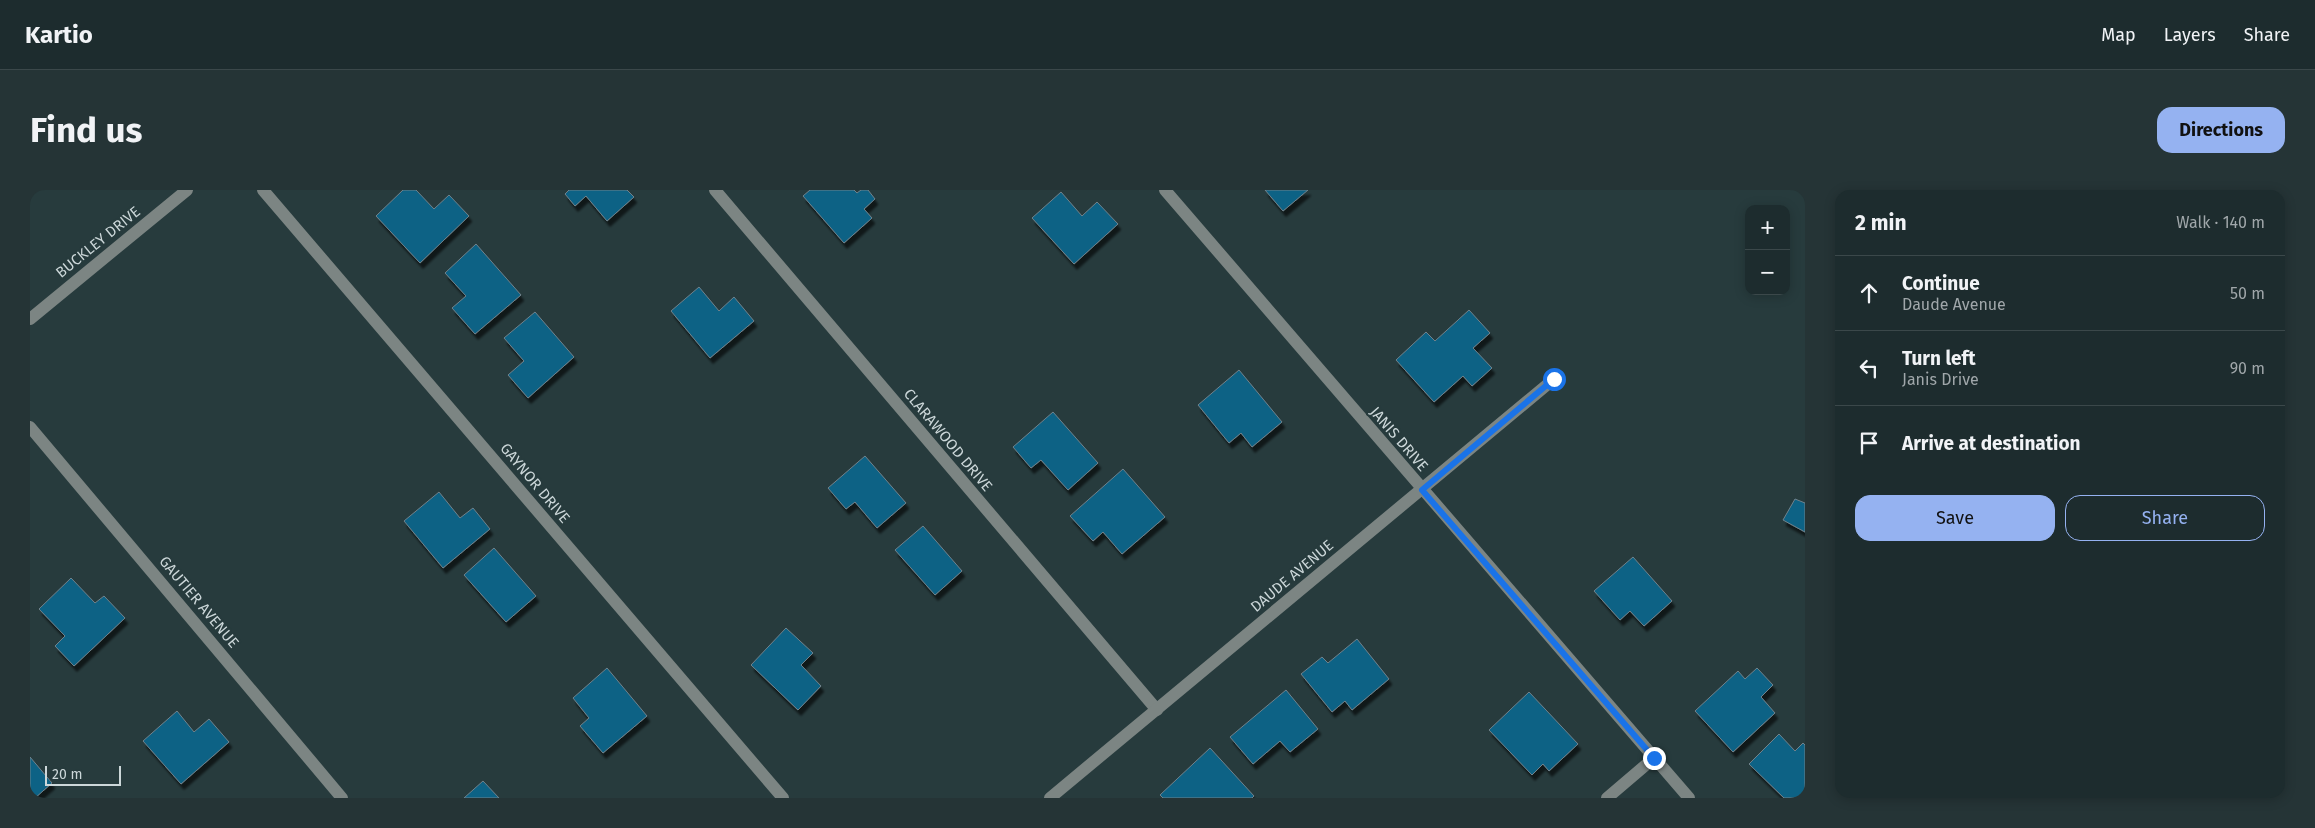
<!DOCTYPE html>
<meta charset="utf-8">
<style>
:root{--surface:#1d2c2e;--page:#253436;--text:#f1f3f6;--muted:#a0a7aa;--line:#3b484a;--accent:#95b2f1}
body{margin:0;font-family:"Fira Sans",sans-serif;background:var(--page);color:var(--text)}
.controls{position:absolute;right:15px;top:15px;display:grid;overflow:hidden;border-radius:10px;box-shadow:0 2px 12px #0003}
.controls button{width:45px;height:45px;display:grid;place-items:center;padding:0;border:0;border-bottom:1px solid var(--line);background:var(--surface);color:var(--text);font:25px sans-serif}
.scale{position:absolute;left:15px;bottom:12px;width:76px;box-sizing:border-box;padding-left:5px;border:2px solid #ccd7d9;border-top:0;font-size:14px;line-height:18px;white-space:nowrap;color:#ccd7d9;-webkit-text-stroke:4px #273b3d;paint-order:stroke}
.stop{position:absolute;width:15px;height:15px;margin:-11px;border:4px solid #1a73e8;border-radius:50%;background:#fff}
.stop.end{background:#1a73e8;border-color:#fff;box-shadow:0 1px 5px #0008}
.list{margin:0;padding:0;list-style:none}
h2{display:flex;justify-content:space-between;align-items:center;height:65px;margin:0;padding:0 20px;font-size:21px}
h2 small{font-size:16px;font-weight:400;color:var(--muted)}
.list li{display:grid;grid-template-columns:32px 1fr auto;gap:15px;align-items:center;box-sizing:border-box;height:75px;padding:0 20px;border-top:1px solid var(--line)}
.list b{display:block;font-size:19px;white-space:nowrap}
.list p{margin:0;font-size:16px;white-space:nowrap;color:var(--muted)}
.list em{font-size:16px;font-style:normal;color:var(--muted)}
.actions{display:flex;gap:10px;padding:15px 20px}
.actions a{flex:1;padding:11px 0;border:1px solid var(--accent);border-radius:15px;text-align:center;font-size:18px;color:var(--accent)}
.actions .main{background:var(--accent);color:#111}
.icon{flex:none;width:28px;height:28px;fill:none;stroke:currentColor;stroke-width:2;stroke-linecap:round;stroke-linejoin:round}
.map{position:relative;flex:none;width:1775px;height:608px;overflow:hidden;border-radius:15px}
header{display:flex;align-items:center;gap:30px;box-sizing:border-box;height:70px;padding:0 25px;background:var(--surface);border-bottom:1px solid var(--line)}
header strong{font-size:24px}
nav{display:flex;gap:28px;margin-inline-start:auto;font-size:18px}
.intro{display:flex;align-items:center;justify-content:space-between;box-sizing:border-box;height:120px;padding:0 30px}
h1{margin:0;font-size:35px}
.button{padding:12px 22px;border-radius:15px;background:var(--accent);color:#111;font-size:18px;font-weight:700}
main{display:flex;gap:30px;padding:0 30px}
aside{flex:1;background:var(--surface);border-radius:15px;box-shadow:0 2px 12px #0003}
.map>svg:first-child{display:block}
.building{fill:#096285;stroke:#71828c;filter:url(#shadow)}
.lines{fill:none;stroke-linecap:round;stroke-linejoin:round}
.minor{stroke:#7c8583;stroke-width:12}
.route{stroke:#1a73e8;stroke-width:6}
.labels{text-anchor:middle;stroke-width:4;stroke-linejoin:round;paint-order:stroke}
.street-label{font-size:15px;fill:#ccd7d9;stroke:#273b3d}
</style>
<header>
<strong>Kartio</strong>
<nav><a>Map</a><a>Layers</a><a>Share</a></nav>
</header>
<div class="intro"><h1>Find us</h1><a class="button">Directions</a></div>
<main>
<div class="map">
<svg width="1775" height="608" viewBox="0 0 1775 608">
<defs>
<filter id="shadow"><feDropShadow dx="3" dy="5.5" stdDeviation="1" flood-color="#0009"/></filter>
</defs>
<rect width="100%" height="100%" fill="#273b3d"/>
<g class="building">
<polygon points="373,0 386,0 404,19 419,5 439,26 390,73 346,26"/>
<polygon points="539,0 597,0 604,7 577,31 556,6 545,16 535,4"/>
<polygon points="780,0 824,0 827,3 831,0 838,0 845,9 834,19 842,28 814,53 773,6"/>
<polygon points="1235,0 1278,0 1253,21"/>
<polygon points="1031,2 1052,26 1067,12 1088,34 1044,74 1002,28"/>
<polygon points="446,54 491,105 445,144 422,118 436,106 415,83"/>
<polygon points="669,97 689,121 704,107 724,131 680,168 641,121"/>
<polygon points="1439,120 1460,143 1443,158 1462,178 1442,196 1433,186 1404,212 1366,170 1396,142 1405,151"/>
<polygon points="505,122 544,167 498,208 478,185 494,171 474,148"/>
<polygon points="1209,180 1252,232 1222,257 1211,243 1199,253 1168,215"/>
<polygon points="1023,222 1068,273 1038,300 1011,270 1001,278 983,257"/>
<polygon points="835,266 876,313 847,338 825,312 816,319 798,298"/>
<polygon points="1093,279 1135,327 1092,364 1073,342 1063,351 1040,326"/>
<polygon points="409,302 430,328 443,318 460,339 413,378 374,331"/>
<polygon points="1765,309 1775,313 1775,342 1753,330"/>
<polygon points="893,336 932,381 905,405 865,360"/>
<polygon points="464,358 506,406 476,432 434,385"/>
<polygon points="1603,367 1642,411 1614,436 1600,421 1590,430 1564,401"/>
<polygon points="41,388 65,413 74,406 95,428 44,476 25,456 35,446 9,419"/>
<polygon points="756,438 783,463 771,475 791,496 768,520 721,475"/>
<polygon points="1327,449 1359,489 1322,520 1315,511 1302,522 1271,484 1292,467 1298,473"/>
<polygon points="577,478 617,526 573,563 550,536 559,528 543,508"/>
<polygon points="1727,478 1743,495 1731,507 1745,523 1703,562 1665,521 1708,481 1715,489"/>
<polygon points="1256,500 1288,539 1260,562 1250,551 1223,574 1200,547"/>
<polygon points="1499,502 1548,554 1519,581 1513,574 1502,585 1459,540"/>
<polygon points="147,521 164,542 179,529 199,552 151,594 113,551"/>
<polygon points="1749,544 1765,561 1773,553 1775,555 1775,608 1754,608 1719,574"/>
<polygon points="1180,558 1224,606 1222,608 1133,608 1130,605"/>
<polygon points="0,567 22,593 5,608 0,608"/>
<polygon points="453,591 469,608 434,608"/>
</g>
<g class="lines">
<g class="minor">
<polyline points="233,0 753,608"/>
<polyline points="685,0 1127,520"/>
<polyline points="1135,0 1659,608"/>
<polyline points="0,129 157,0"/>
<polyline points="0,237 312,608"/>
<polyline points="1020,608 1524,189"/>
<polyline points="1577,608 1624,568"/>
</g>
</g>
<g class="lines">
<polyline class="route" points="1524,189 1392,300 1624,568"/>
</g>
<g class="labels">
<g class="street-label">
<text transform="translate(68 52) rotate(-39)" y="5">BUCKLEY DRIVE</text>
<text transform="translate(1369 249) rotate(49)" y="5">JANIS DRIVE</text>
<text transform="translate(918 250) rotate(50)" y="5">CLARAWOOD DRIVE</text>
<text transform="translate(505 293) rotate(50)" y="5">GAYNOR DRIVE</text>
<text transform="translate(1262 386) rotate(-40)" y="5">DAUDE AVENUE</text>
<text transform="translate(169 412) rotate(50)" y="5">GAUTIER AVENUE</text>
</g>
</g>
</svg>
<div class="controls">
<button>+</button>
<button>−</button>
</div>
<div class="scale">20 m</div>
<div class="stop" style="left:1524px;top:189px"></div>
<div class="stop end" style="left:1624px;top:568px"></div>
</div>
<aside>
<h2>2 min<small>Walk · 140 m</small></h2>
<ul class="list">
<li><svg class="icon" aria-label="ahead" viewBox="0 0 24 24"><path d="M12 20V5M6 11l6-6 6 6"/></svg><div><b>Continue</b><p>Daude Avenue</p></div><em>50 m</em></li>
<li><svg class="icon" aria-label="left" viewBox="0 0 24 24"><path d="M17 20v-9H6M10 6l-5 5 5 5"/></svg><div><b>Turn left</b><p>Janis Drive</p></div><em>90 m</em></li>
<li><svg class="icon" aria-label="arrive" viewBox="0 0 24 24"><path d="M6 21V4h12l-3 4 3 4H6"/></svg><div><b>Arrive at destination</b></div></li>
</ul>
<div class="actions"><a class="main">Save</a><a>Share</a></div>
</aside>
</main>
